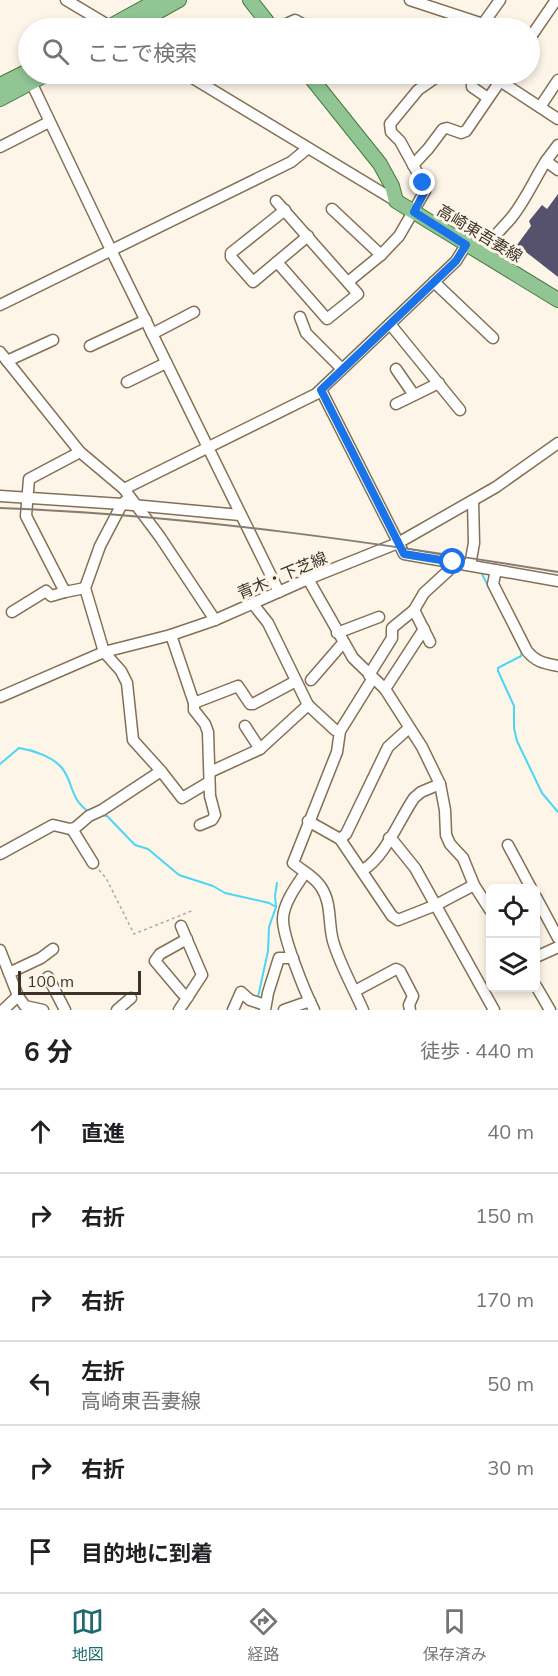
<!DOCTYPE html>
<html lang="ja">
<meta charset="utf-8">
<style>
:root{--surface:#fff;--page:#f2f2f2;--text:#202124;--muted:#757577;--line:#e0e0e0;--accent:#1e6a6f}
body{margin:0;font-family:Mulish,"Noto Sans JP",sans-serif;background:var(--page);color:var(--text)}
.controls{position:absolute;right:18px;bottom:18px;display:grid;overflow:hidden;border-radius:9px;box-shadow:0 3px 9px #0003}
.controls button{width:54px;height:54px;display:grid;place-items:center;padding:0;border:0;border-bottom:2px solid var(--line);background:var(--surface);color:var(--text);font:30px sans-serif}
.scale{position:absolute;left:18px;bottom:15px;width:123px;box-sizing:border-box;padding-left:6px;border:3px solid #3c3428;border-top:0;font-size:16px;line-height:21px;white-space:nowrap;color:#3c3428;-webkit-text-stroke:4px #fef5e9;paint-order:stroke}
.stop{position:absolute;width:18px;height:18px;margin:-14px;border:4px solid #1a73e8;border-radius:50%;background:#fff}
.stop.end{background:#1a73e8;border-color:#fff;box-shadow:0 2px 6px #0008}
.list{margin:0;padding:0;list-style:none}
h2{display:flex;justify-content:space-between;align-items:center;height:78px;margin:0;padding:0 24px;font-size:26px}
h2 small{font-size:20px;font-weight:400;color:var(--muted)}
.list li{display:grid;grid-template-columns:39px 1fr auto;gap:18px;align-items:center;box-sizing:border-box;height:84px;padding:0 24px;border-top:2px solid var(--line)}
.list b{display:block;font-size:22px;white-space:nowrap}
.list p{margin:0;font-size:20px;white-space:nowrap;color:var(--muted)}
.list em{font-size:20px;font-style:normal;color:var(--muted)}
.icon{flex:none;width:33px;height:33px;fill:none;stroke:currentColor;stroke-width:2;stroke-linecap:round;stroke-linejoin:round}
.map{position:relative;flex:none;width:558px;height:1010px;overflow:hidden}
.search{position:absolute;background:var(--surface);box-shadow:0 3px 9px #0003;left:18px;right:18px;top:18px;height:66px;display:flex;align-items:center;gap:15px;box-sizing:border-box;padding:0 21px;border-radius:33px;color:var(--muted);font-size:22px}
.sheet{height:582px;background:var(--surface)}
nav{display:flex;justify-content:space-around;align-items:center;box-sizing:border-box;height:84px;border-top:2px solid var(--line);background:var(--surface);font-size:16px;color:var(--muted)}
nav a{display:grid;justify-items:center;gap:3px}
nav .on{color:var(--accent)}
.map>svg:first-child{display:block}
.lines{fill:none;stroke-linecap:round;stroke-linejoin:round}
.stream{stroke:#49d7f5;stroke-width:2}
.building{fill:#56516d}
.minor-casing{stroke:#837055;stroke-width:13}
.major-casing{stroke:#447a3f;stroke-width:16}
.path{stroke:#b1a89c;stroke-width:1.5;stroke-dasharray:3 3;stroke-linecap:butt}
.minor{stroke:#fff;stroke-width:10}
.major{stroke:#91c694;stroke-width:14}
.rail{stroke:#857d71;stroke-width:2}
.route{stroke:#1a73e8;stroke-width:8}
.labels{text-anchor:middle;stroke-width:6;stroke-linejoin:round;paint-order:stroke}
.street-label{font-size:16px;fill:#3c3428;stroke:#fef5e9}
</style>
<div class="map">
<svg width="558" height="1010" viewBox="0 0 558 1010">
<rect width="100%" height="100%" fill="#fef5e9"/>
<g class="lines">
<g class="stream">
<polyline points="482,574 489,588"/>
<polyline points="511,630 522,652 521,656 498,668 498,671 514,706 514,728 517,741 542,793 558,812"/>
<path d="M0 764 19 748C33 750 53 757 62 768 74 783 69 798 89 812"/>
<polyline points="101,815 107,816 135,845 148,849 179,875 213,886 225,893 269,903 276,907"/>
<polyline points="258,997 268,951 269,927 276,907 275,896 277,883"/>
</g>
</g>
<polygon class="building" points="558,194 558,277 517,245 531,226 529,221 542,205 547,209"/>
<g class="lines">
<g class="minor-casing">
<g id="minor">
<polyline points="66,0 113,28"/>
<polyline points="410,0 483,24"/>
<polyline points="278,28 295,20 310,28"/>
<polyline points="480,28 500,0"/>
<polyline points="530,38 556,0"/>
<polyline points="186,74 396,201"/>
<polyline points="500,81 558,119"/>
<polyline points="31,82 111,250 279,592"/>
<polyline points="472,84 472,87 488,98"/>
<polyline points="540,107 558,80"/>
<polyline points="0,147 49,122"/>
<polyline points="546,161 558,145"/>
<polyline points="413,165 428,149 443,129 447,128 461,133 466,131 505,74"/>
<polyline points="276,201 358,294 327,319 277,262"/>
<polyline points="332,209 381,255"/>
<polyline points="285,210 231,253 231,257 253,282 308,236"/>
<path d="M482 254C489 240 502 229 512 217 526 199 534 180 546 161L558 170"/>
<polyline points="348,282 381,255 399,236 425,191 423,183 400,141 391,132 390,124 418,90 441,74"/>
<polyline points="434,282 493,338"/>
<polyline points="0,305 291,162 307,149"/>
<polyline points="300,317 306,333 342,369"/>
<polyline points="390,324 460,410"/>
<polyline points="152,334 194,312"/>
<polyline points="90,346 146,320"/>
<polyline points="0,352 80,452 124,489 160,537 215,620"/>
<polyline points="7,361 53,340"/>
<polyline points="396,369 414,395"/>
<polyline points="127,382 166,363"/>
<polyline points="321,390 404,554 558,581"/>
<polyline points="396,404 439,383"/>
<polyline points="80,452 29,479 26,516 65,592 85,588"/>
<polyline points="124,489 316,394 456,261 466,245"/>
<polyline points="0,496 122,504 240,515"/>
<polyline points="130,497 122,504 100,546 85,588 104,652 121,671 127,683 133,740 161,771 182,798 209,782"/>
<polyline points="470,565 474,543 473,501"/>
<path d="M496 570 493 584 527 651C536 662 544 663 558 666"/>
<polyline points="308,579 353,658 385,689 422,747 440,784 445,810 446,835 450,844 463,858 474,885 490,910"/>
<polyline points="253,604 268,623 308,705 335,730 340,731"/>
<polyline points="414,610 430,642"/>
<polyline points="12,612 46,591 51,596 65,592"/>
<polyline points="337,633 379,617"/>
<polyline points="171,635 194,703 194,710 205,724 208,732 210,796 215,815 212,820 200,825"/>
<polyline points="369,675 392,638 392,628 414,610 424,593 448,571 453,562"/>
<polyline points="311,680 343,643"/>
<polyline points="385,689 424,629"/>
<polyline points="0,697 104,652 171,635 215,620 308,579 398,543 496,487 558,443"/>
<polyline points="194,703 238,686 250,704 253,704 296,681"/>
<polyline points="245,726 260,749"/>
<polyline points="210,772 260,749 308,705"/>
<polyline points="308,821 340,839 392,916 398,920 436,905 474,885"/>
<polyline points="72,829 93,863"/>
<polyline points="389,838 394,842 415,868 494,1010"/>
<polyline points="340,839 346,834 388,747 409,728"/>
<polyline points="508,845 531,888"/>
<polyline points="0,854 53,825 70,829 75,828 89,816 102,810 161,771"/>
<path d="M363 870C385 857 399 820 414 798L421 792 440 784"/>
<path d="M305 873C297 885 284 902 283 918 282 936 305 992 314 1010"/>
<polyline points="536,897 558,938"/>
<polyline points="187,939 160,954 155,961 182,993 188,997"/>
<polyline points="0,950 18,996 25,1006 43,1010"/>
<polyline points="536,957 558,947"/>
<polyline points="9,973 41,958 53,949"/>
<polyline points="48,977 65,1010"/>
<polyline points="536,986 550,1010"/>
<polyline points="355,991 396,969 400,971 413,996 409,1005 410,1010"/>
<polyline points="3,1010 18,996"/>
<polyline points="117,1010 131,998"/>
<polyline points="179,1010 202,975 181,926"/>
<polyline points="233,1010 241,992 250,1000 265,1005"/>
<polyline points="265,1010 268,993 279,958 293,958"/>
<polyline points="284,1010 310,1001"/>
<path d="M363 1010C353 987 340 965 333 941 328 923 332 903 321 887 314 876 302 871 293 863L337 752 340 731 373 678"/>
</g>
</g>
<g class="major-casing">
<g id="major">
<polyline points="250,0 272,28"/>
<polyline points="107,28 158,0"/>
<polyline points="129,28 179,0"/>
<polyline points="308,74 380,164 392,186 396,201 558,300"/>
<polyline points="0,85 28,71"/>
<polyline points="0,99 47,74"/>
</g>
</g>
<polyline class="path" points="99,870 106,878 134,934 194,910"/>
<use href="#minor" class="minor"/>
<use href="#major" class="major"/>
<path class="rail" d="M0 508C187 515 373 542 558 572"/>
</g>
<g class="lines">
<polyline class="route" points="423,183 425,191 414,212 466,245 456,261 321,390 404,554 453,562"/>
</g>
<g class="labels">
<g class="street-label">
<text transform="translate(480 233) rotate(31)" y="6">高崎東吾妻線</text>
<text transform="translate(282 575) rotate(-23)" y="6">青木・下芝線</text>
</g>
</g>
</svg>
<div class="controls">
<button><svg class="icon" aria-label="locate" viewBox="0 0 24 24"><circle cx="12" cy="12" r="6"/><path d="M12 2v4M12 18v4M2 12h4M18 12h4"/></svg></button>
<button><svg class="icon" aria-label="layers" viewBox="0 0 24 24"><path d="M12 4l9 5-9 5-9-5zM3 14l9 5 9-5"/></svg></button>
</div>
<div class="scale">100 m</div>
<div class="stop" style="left:453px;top:562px"></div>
<div class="stop end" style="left:423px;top:183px"></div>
<div class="search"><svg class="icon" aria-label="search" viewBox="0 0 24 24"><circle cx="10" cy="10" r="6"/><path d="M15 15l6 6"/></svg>ここで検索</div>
</div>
<section class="sheet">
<h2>6 分<small>徒歩 · 440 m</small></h2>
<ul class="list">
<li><svg class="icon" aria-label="ahead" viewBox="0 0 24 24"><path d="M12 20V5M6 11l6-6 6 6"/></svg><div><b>直進</b></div><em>40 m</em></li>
<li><svg class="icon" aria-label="right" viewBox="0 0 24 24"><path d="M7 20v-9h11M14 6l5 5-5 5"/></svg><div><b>右折</b></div><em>150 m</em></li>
<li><svg class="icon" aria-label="right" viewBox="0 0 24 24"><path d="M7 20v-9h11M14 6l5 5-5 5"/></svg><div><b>右折</b></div><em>170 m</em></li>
<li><svg class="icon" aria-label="left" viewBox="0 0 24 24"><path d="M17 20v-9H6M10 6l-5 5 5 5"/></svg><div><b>左折</b><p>高崎東吾妻線</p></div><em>50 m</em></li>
<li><svg class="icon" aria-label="right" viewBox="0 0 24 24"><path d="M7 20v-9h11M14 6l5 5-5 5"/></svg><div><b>右折</b></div><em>30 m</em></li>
<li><svg class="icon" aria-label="arrive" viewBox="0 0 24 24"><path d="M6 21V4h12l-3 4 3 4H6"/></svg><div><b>目的地に到着</b></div></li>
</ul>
</section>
<nav>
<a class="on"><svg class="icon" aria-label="map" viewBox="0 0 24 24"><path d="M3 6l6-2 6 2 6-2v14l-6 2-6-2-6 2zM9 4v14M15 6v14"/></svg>地図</a>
<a><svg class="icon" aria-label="directions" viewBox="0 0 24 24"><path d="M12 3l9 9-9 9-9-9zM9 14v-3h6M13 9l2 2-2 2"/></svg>経路</a>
<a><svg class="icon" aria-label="saved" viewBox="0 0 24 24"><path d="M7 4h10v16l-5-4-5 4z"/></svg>保存済み</a>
</nav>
